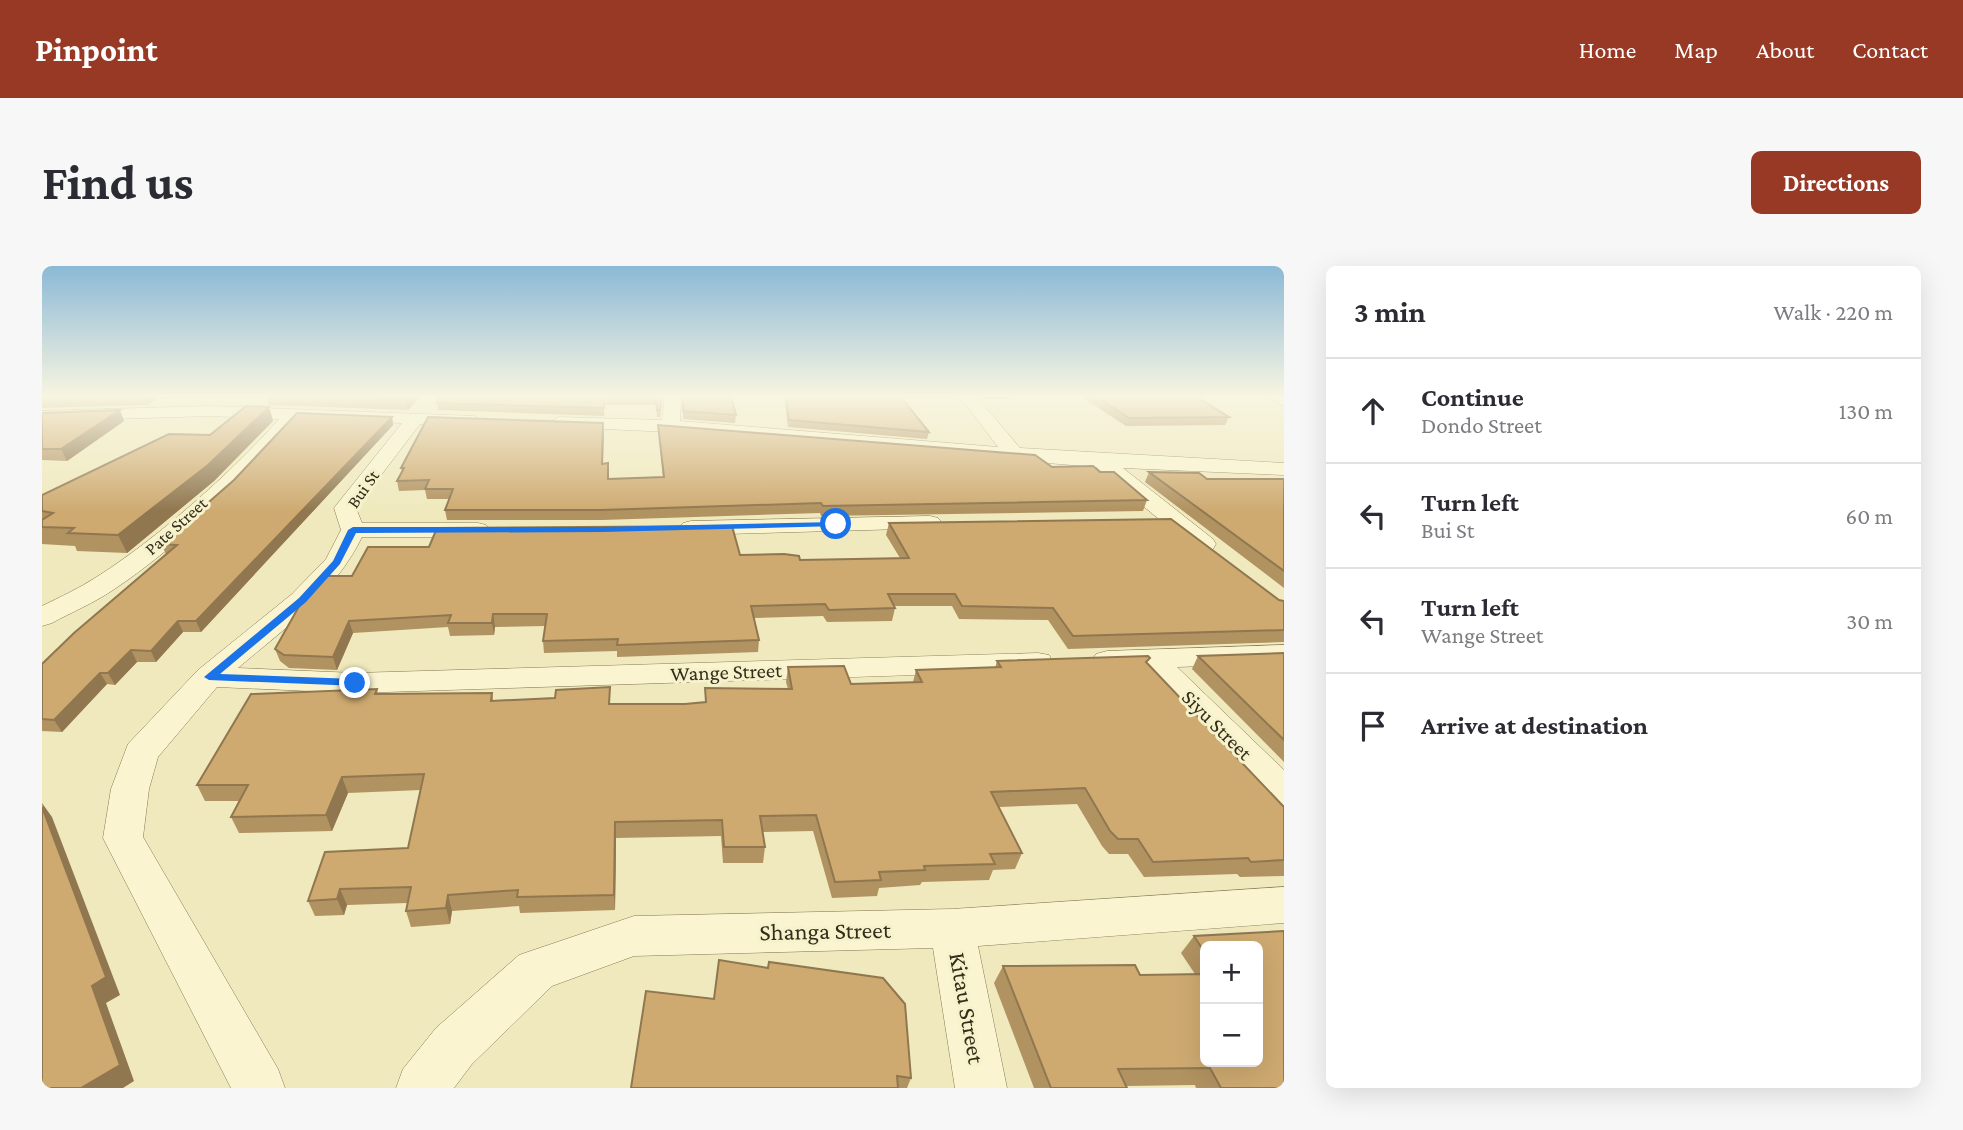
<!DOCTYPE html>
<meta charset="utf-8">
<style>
:root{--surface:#fff;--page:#f7f7f7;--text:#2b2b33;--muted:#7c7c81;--line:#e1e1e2;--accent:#973924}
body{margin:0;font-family:"Crimson Pro",serif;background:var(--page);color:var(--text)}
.controls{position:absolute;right:21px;bottom:21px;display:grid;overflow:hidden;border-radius:10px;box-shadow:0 7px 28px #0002}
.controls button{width:63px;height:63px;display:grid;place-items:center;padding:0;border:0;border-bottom:2px solid var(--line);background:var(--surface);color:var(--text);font:35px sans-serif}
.stop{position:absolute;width:21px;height:21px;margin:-16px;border:5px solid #1a73e8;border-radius:50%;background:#fff}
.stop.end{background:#1a73e8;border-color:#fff;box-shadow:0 2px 7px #0008}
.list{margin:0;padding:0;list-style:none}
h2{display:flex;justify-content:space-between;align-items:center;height:91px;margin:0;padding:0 28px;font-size:30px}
h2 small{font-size:23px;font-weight:400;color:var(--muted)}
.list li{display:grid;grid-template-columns:46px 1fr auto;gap:21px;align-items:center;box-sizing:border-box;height:105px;padding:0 28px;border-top:2px solid var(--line)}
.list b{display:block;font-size:26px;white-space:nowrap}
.list p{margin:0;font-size:23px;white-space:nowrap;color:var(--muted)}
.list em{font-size:23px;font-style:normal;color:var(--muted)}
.icon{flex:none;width:38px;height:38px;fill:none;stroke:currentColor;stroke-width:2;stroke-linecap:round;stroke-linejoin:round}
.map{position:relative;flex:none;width:1242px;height:822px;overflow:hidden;border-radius:10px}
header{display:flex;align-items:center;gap:42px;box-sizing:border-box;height:98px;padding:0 35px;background:var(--accent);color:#fff}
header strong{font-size:33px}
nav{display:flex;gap:38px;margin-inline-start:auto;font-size:24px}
.intro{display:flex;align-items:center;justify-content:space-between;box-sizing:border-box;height:168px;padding:0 42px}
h1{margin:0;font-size:49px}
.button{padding:18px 32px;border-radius:10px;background:var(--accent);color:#fff;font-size:24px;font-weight:700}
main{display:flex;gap:42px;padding:0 42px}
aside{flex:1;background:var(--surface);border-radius:10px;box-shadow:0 7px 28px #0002}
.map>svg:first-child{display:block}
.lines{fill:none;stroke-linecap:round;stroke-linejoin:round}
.minor-casing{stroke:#877956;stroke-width:1}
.minor{fill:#faf5d0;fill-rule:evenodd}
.wall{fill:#b19261;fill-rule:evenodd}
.shaded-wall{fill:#90774f}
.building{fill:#ceaa71;stroke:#90774f;stroke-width:2}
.route{fill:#1a73e8}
.labels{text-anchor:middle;stroke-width:6;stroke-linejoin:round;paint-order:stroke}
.far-street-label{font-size:18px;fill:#352d1b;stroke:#f6f2cc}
.street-label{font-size:21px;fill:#352d1b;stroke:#f6f2cc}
.near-street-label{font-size:24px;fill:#352d1b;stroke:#f6f2cc}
</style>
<header>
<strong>Pinpoint</strong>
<nav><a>Home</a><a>Map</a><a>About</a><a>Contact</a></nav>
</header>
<div class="intro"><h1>Find us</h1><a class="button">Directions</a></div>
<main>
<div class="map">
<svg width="1242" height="822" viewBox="0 0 1242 822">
<rect width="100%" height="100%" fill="#efe9bd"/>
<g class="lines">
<g class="minor-casing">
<g id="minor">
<polygon points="623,130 639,130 638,155 956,181 917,130 934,130 978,182 1242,197 1242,209 1081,202 1171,273 1174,278 1171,283 1162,285 1153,283 1054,201 629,166 517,161 508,156 517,151 620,154"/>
<polygon points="1224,130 1242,130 1242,140"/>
<path d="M169 140 433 150 436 154 427 159 378 158 314 242 320 257H436L444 259 448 264 444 269 436 271H320C293 327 242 363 196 402L313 407 996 387 1007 389 1011 396 1007 403 996 405 313 427 175 421 116 491 107 523 101 571 236 803 243 822H189L61 572 69 523 86 478 156 404 250 328 284 293 299 264 292 242 360 157 256 153C207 212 135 282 71 324 52 337 30 346 10 357L0 360V340C18 331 36 323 53 312 115 273 188 208 237 153L169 150 0 155V145Z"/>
<polygon points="888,250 896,252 900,257 896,262 649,269 641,267 637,262 641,257 649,255"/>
<polygon points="1242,379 1242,397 1135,401 1242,504 1242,541 1229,537 1101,402 1065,403 1054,400 1050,394 1054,388 1065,385"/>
<polygon points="1242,621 1242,657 936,680 965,822 913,822 891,682 592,690 510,720 430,798 412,822 354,822 361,803 394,762 477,689 592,650 910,643"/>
</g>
</g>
<use href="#minor" class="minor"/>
</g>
<g class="wall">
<polygon points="0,130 379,130 366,144 227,139 225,132 114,133 105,139 0,142"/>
<polygon points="398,130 621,130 618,151 615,151 614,139 562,139 562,150 396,144 395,137"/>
<polygon points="641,130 694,149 693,157 641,153"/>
<polygon points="742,130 916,130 916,132 859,132 887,166 885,173 746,161"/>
<polygon points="937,130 969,130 968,133 940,133"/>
<polygon points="1038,130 1159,130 1158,131 1155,131 1187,151 1183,159 1084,160"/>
<polygon points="227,141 231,155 172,215 85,287 35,285 33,280 0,278 0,229 168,169"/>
<polygon points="0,147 82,155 25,195 0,194"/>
<polygon points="350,151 351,159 159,366 141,366 114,396 95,396 73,419 65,418 20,466 0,465 0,398 124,288 119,278"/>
<polygon points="616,159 1058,206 1105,234 1101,245 779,250 778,247 560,254 405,254 403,244 407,233 385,233 383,224 357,225 355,215 360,206 359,202 562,166 561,198 567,213 621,211"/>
<polygon points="1107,206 1165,213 1242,213 1242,322 1103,216"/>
<polygon points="847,257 1242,335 1242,376 1026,383 1006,354 917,353 910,340 852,340 853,342 850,355 785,356 781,350 712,352 717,374 716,386 575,391 575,385 502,387 501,375 503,360 453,361 452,369 408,370 406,361 311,367 295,404 247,402 238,395 233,383 310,310 698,289 758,294 858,292 844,269"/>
<polygon points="1242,387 1242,496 1150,403 1156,390"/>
<polygon points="955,395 1106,398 1242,541 1242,610 1198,611 1195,608 1102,611 1086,588 1067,588 1060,580 1035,538 957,541 980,587 973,603 951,604 947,614 880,616 878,619 837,622 835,630 790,632 771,565 721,566 723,581 721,597 681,597 679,570 574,572 573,644 478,647 477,640 410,645 408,658 369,661 364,645 365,637 305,639 302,649 273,650 266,635 366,582 379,524 306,527 290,565 197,567 189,551 197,535 163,535 155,519 335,423 336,428 450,427 451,434 568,438 643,438 663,436 663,422 746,423 744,416 746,401 809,418 871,416 874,404 953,402"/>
<path d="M1242 665V822H1154L1153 819 1084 820 1085 822H992L952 717 961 700 1098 709 1153 708 1139 687 1152 670ZM1163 680H1216L1163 796Z"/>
<polygon points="727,696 869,812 865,822 589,822 672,733 726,702"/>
</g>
<g class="shaded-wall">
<polygon points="102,130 113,130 114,133 105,139"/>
<polygon points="367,130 379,130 366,144 364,133"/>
<polygon points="227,141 231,155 172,215 85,287 76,269"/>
<polygon points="78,144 82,155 25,195 19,183"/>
<polygon points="350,151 351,159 159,366 154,355"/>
<polygon points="451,348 453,361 452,369 450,357"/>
<polygon points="136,355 141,366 114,396 109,385"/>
<polygon points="307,355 311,367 295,404 291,391"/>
<polygon points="89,384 95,396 73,419 66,407"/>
<polygon points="58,407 65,418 20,466 12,454"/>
<polygon points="300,511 306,527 290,565 284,549"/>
<polygon points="0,537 10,551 78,729 64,737 92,815 81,822 39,822"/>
<polygon points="573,556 574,572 573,644 572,629"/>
<polygon points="298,623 305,639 302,649 295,633"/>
<polygon points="406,629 410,645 408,658 404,642"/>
</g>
<g class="building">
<polygon points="0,130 64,130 0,132"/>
<polygon points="261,130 367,130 364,133"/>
<polygon points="398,130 620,130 618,144 615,144 614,132 562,132 562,142 395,137"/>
<polygon points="641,130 689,130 694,149 641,145"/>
<polygon points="744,130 858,130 887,166 747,154"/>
<polygon points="1053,130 1153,130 1187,151 1087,152"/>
<polygon points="204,140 227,141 166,199 76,269 26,267 32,262 0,261 0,254 11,247 0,245 0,229 127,168 168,169"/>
<polygon points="78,144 19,183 0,183 0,147"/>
<polygon points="255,147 350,151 154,355 136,355 109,385 89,384 66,407 58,407 12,454 0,453 0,398 32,367 135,279 119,278 192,214"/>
<polygon points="386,151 561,157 560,198 566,197 566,213 622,211 616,159 993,189 1010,201 1051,200 1058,206 1072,206 1105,234 781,240 779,237 559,244 403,244 411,223 383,223 387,214 355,215 362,202 359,202"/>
<polygon points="1107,206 1157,207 1165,213 1242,213 1242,305"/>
<polygon points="1129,253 1237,334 1242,335 1242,364 1031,370 1011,342 920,340 913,328 846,328 853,342 787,344 783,338 709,340 717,374 575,379 576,373 501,375 505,348 451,348 450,357 406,357 409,349 307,355 291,391 242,389 233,383 260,335 285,310 310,310 326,281 387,281 395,262 690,260 698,289 742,288 757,290 758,294 867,292 847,257"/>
<polygon points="1242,387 1242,474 1156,390"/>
<polygon points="1106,390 1108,392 1104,396 1242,541 1242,594 1209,596 1206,592 1111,596 1096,573 1076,573 1068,565 1043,522 949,526 980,587 948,588 953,598 882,600 883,604 837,606 839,614 793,616 774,549 718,550 723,581 682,581 680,554 573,556 572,629 475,631 476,624 406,629 404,642 364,645 369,621 298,623 295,633 266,635 283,586 366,582 382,508 300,511 284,549 189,551 206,519 155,519 209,428 335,423 333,428 450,427 449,435 513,432 514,424 568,421 567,438 643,438 664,436 663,422 750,423 746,401 802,400 809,418 880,416 874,404 959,401 955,395"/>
<polygon points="0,541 64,711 50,720 78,799 39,822 0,822"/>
<polygon points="1242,665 1242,822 1179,822 1168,802 1076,803 1085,822 1009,822 961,700 1093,699 1098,709 1163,708 1163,796 1216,796 1216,680 1163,680 1163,687 1152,670"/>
<polygon points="677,694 726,702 727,696 841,712 863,738 869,812 855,810 856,822 589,822 604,725 672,733"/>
</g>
<linearGradient id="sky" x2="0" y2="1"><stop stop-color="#8bb9d6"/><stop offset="0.53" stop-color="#f8f5e1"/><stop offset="1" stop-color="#f8f5e1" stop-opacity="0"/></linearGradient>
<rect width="1242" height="245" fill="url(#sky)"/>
<polygon class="route" points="794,256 797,260 560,266 314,267 298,298 264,336 178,408 313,413 317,414 317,420 167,414 162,411 257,332 291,295 306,264 311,261 560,261"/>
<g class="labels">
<g class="far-street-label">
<text transform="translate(321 223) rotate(-55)" y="6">Bui St</text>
<text transform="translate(134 260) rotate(-42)" y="6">Pate Street</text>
</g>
<g class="street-label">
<text transform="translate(684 406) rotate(-2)" y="7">Wange Street</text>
<text transform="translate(1175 459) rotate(45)" y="7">Siyu Street</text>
</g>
<g class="near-street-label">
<text transform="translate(783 665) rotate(-1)" y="8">Shanga Street</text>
<text transform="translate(925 742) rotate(80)" y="8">Kitau Street</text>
</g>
</g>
</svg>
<div class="controls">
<button>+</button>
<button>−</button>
</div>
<div class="stop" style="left:794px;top:258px"></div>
<div class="stop end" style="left:313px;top:417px"></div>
</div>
<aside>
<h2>3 min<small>Walk · 220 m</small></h2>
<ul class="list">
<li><svg class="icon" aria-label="ahead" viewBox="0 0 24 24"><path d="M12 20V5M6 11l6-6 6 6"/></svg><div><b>Continue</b><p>Dondo Street</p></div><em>130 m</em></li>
<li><svg class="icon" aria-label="left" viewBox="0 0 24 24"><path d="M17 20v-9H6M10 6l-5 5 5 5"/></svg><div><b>Turn left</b><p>Bui St</p></div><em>60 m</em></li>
<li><svg class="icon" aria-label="left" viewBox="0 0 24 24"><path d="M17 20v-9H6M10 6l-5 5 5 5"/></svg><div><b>Turn left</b><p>Wange Street</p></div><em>30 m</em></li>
<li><svg class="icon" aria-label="arrive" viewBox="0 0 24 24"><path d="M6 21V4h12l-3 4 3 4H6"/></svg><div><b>Arrive at destination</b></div></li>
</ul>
</aside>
</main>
